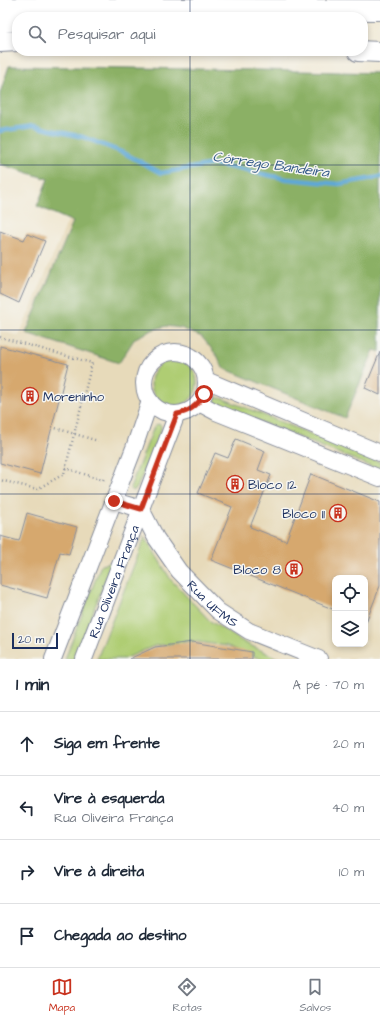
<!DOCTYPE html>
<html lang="pt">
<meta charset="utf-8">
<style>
:root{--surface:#fff;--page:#f6f6f7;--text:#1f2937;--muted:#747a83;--line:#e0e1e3;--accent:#c8321e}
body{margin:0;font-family:"Architects Daughter",sans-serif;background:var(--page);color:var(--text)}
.controls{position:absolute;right:12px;bottom:12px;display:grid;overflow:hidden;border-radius:8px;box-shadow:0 2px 6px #0003}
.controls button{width:36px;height:36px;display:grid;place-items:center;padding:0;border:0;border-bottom:1px solid var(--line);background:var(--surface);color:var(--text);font:20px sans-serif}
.scale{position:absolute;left:12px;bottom:10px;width:46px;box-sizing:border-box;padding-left:4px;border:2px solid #1b2f5e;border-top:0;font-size:11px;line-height:14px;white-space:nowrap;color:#1b2f5e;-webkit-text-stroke:3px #f6f6f2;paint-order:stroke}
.stop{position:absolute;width:12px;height:12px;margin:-9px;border:3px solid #c8321e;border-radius:50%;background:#fff}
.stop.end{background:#c8321e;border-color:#fff;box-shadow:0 1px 4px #0008}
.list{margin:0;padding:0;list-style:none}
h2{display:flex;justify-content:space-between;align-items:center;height:52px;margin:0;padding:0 16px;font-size:17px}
h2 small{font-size:13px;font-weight:400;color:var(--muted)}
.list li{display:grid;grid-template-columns:26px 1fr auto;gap:12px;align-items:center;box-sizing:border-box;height:64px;padding:0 16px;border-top:1px solid var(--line)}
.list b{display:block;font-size:15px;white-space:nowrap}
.list p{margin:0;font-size:13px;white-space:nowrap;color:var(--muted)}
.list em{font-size:13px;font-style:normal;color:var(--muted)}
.icon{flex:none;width:22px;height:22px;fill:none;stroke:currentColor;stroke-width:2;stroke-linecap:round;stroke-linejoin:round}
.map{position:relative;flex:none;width:380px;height:659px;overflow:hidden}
.search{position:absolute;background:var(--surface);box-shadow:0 2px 6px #0003;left:12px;right:12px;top:12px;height:44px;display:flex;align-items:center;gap:10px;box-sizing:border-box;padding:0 14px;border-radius:16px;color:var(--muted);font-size:15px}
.sheet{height:308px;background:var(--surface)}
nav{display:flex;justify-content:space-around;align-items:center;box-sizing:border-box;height:56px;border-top:1px solid var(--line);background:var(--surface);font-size:11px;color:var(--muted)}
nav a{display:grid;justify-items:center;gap:2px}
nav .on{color:var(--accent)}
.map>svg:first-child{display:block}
.built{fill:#e7daba;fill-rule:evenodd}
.green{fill:#afcd73;stroke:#657e68}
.forest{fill:#8bb065;stroke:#537062}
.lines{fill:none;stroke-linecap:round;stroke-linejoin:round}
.stream{stroke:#5fa8d6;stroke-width:4.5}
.building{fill:#d6a86e}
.minor-casing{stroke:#868c9a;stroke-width:18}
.major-casing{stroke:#868c9a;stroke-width:22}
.path{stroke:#868c9a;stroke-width:2.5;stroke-dasharray:1 3;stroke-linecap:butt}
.minor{stroke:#fff;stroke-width:16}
.major{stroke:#fff;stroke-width:20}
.route{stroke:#c8321e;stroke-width:5}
.grid{fill:none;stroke:#1b2f5e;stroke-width:1;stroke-opacity:0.55}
.labels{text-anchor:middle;stroke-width:3;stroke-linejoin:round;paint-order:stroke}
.poi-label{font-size:13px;fill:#1b2f5e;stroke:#f6f6f2;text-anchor:start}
.street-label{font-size:13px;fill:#1b2f5e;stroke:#f6f6f2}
.water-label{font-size:14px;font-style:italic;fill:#335988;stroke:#f6f6f2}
</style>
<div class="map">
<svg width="380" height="659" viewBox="0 0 380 659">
<rect width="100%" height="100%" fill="#f6f6f2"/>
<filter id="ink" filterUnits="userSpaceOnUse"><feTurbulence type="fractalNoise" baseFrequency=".025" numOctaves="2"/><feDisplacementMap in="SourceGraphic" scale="8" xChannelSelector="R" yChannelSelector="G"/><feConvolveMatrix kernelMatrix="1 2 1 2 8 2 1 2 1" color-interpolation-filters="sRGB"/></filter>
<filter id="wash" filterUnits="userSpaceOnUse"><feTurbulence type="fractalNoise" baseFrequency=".012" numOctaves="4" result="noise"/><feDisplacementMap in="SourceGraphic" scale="16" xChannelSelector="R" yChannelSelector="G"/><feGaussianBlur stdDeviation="0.9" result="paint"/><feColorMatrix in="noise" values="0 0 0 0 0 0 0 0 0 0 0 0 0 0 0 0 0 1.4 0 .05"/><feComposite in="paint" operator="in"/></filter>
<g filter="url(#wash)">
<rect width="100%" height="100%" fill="#f1e9d5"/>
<path class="built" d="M9 66 260 70 380 73V659H0V331L19 336 81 190 0 93ZM335 578H365V644H335Z"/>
<g class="green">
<circle cx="174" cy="383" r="23"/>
<polygon points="216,398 219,398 224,399 380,462 380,470 216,404 215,401"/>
<polygon points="159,424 161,426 161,430 137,488 133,491 131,489 131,485 154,427 156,425"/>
<polygon points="145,537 171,580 210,621 245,643 280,659 261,659 227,646 192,641 154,646 124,659 97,659"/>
<polygon points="112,562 75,659 65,659 101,565"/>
</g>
<polygon class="forest" points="9,66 260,70 380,73 380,352 374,350 345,418 223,368 218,357 202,337 181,328 166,326 152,330 135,338 119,363 26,333 73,222 37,206 48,179 0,164 0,93"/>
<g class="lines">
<polyline class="stream" points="0,131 33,126 83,137 124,153 161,173 214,164 287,179 339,184 380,177"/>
</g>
<g id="blocks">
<g class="building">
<polygon points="0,231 24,240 27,234 45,241 19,303 0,294"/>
<polygon points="0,346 68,364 40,474 0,463"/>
<polygon points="380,352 380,395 365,388"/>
<polygon points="236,439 265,451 258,470 271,475 250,527 286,541 311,474 380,502 380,586 366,622 365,578 335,578 335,610 211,560 232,507 198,493 215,453 228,458"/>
<polygon points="27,513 77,527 69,554 60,552 47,598 0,585 0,536 19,541"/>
<polygon points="192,642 252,652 252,659 129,659 155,647"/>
</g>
</g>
</g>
<g filter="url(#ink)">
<use href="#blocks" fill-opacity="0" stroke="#868c9a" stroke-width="1"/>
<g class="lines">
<g class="minor-casing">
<g id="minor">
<circle cx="175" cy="383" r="31"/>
<polyline points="206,380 380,453"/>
<polyline points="199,403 216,412 380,478"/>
<path id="s1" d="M114 501 141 509 156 538 179 571 218 611 249 631 319 659"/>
<polyline points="53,659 134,448 150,401"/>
<path id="s2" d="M84 659 177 414"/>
</g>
</g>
<g class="major-casing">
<g id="major">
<polyline points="0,8 380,10"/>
<polyline points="0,23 17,20"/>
<polyline points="0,42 17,41"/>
<polyline points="358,51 380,52"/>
</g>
</g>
<g class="path">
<polyline points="0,337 92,363 64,474 37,489 0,480"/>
<polyline points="52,427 98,441"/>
<polyline points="65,468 103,480 104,478"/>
</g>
<use href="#minor" class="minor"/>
<use href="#major" class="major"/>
</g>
</g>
<g class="lines" filter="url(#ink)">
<path class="route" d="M114 501 141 509 177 414C190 412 198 405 204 394"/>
</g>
<path class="grid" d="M190 0V17M190 51V659M0 165H380M0 330H380M0 494H380"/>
<defs>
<g id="building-ring" transform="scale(0.9)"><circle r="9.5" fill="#f6f6f2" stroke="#c8321e" stroke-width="1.5"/><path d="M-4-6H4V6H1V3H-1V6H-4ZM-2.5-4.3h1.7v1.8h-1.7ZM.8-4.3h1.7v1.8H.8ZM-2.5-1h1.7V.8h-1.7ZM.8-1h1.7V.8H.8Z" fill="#c8321e"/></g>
</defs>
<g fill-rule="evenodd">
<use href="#building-ring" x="30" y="396"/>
<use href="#building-ring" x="235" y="484"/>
<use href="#building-ring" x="338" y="513"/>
<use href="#building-ring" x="294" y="569"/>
</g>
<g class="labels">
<g class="poi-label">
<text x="43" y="401">Moreninho</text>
<text x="248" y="489">Bloco 12</text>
<text x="325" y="518" text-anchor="end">Bloco 11</text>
<text x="281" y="574" text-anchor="end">Bloco 8</text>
</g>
<g class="street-label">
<text dy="5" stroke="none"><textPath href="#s2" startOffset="83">Rua Oliveira França</textPath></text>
<text dy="5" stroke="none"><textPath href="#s1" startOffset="148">Rua UFMS</textPath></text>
</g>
<g class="water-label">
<text transform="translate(271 164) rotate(8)" y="5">Córrego Bandeira</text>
</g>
</g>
</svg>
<div class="controls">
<button><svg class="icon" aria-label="locate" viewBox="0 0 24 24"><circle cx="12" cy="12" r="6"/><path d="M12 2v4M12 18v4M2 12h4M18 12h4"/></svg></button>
<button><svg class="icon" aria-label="layers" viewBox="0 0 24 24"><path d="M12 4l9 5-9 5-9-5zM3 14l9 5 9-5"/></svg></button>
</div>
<div class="scale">20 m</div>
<div class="stop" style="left:204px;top:394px"></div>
<div class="stop end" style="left:114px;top:501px"></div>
<div class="search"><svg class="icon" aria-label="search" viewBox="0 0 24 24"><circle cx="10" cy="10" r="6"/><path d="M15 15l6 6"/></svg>Pesquisar aqui</div>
</div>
<section class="sheet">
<h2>1 min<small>A pé · 70 m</small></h2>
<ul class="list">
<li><svg class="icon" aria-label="ahead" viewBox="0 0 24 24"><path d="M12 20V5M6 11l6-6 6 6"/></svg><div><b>Siga em frente</b></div><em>20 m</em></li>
<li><svg class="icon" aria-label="left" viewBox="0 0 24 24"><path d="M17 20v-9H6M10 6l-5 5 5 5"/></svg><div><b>Vire à esquerda</b><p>Rua Oliveira França</p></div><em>40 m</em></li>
<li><svg class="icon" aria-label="right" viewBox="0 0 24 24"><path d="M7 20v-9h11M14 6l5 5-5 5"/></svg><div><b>Vire à direita</b></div><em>10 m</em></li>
<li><svg class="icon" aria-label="arrive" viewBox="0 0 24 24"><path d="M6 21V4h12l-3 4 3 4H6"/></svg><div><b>Chegada ao destino</b></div></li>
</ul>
</section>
<nav>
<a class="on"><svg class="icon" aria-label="map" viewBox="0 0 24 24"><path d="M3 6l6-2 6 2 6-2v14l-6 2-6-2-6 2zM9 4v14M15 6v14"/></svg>Mapa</a>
<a><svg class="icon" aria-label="directions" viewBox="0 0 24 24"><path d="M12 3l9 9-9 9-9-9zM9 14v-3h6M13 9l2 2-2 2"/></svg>Rotas</a>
<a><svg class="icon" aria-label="saved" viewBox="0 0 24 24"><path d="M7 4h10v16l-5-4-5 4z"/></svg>Salvos</a>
</nav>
